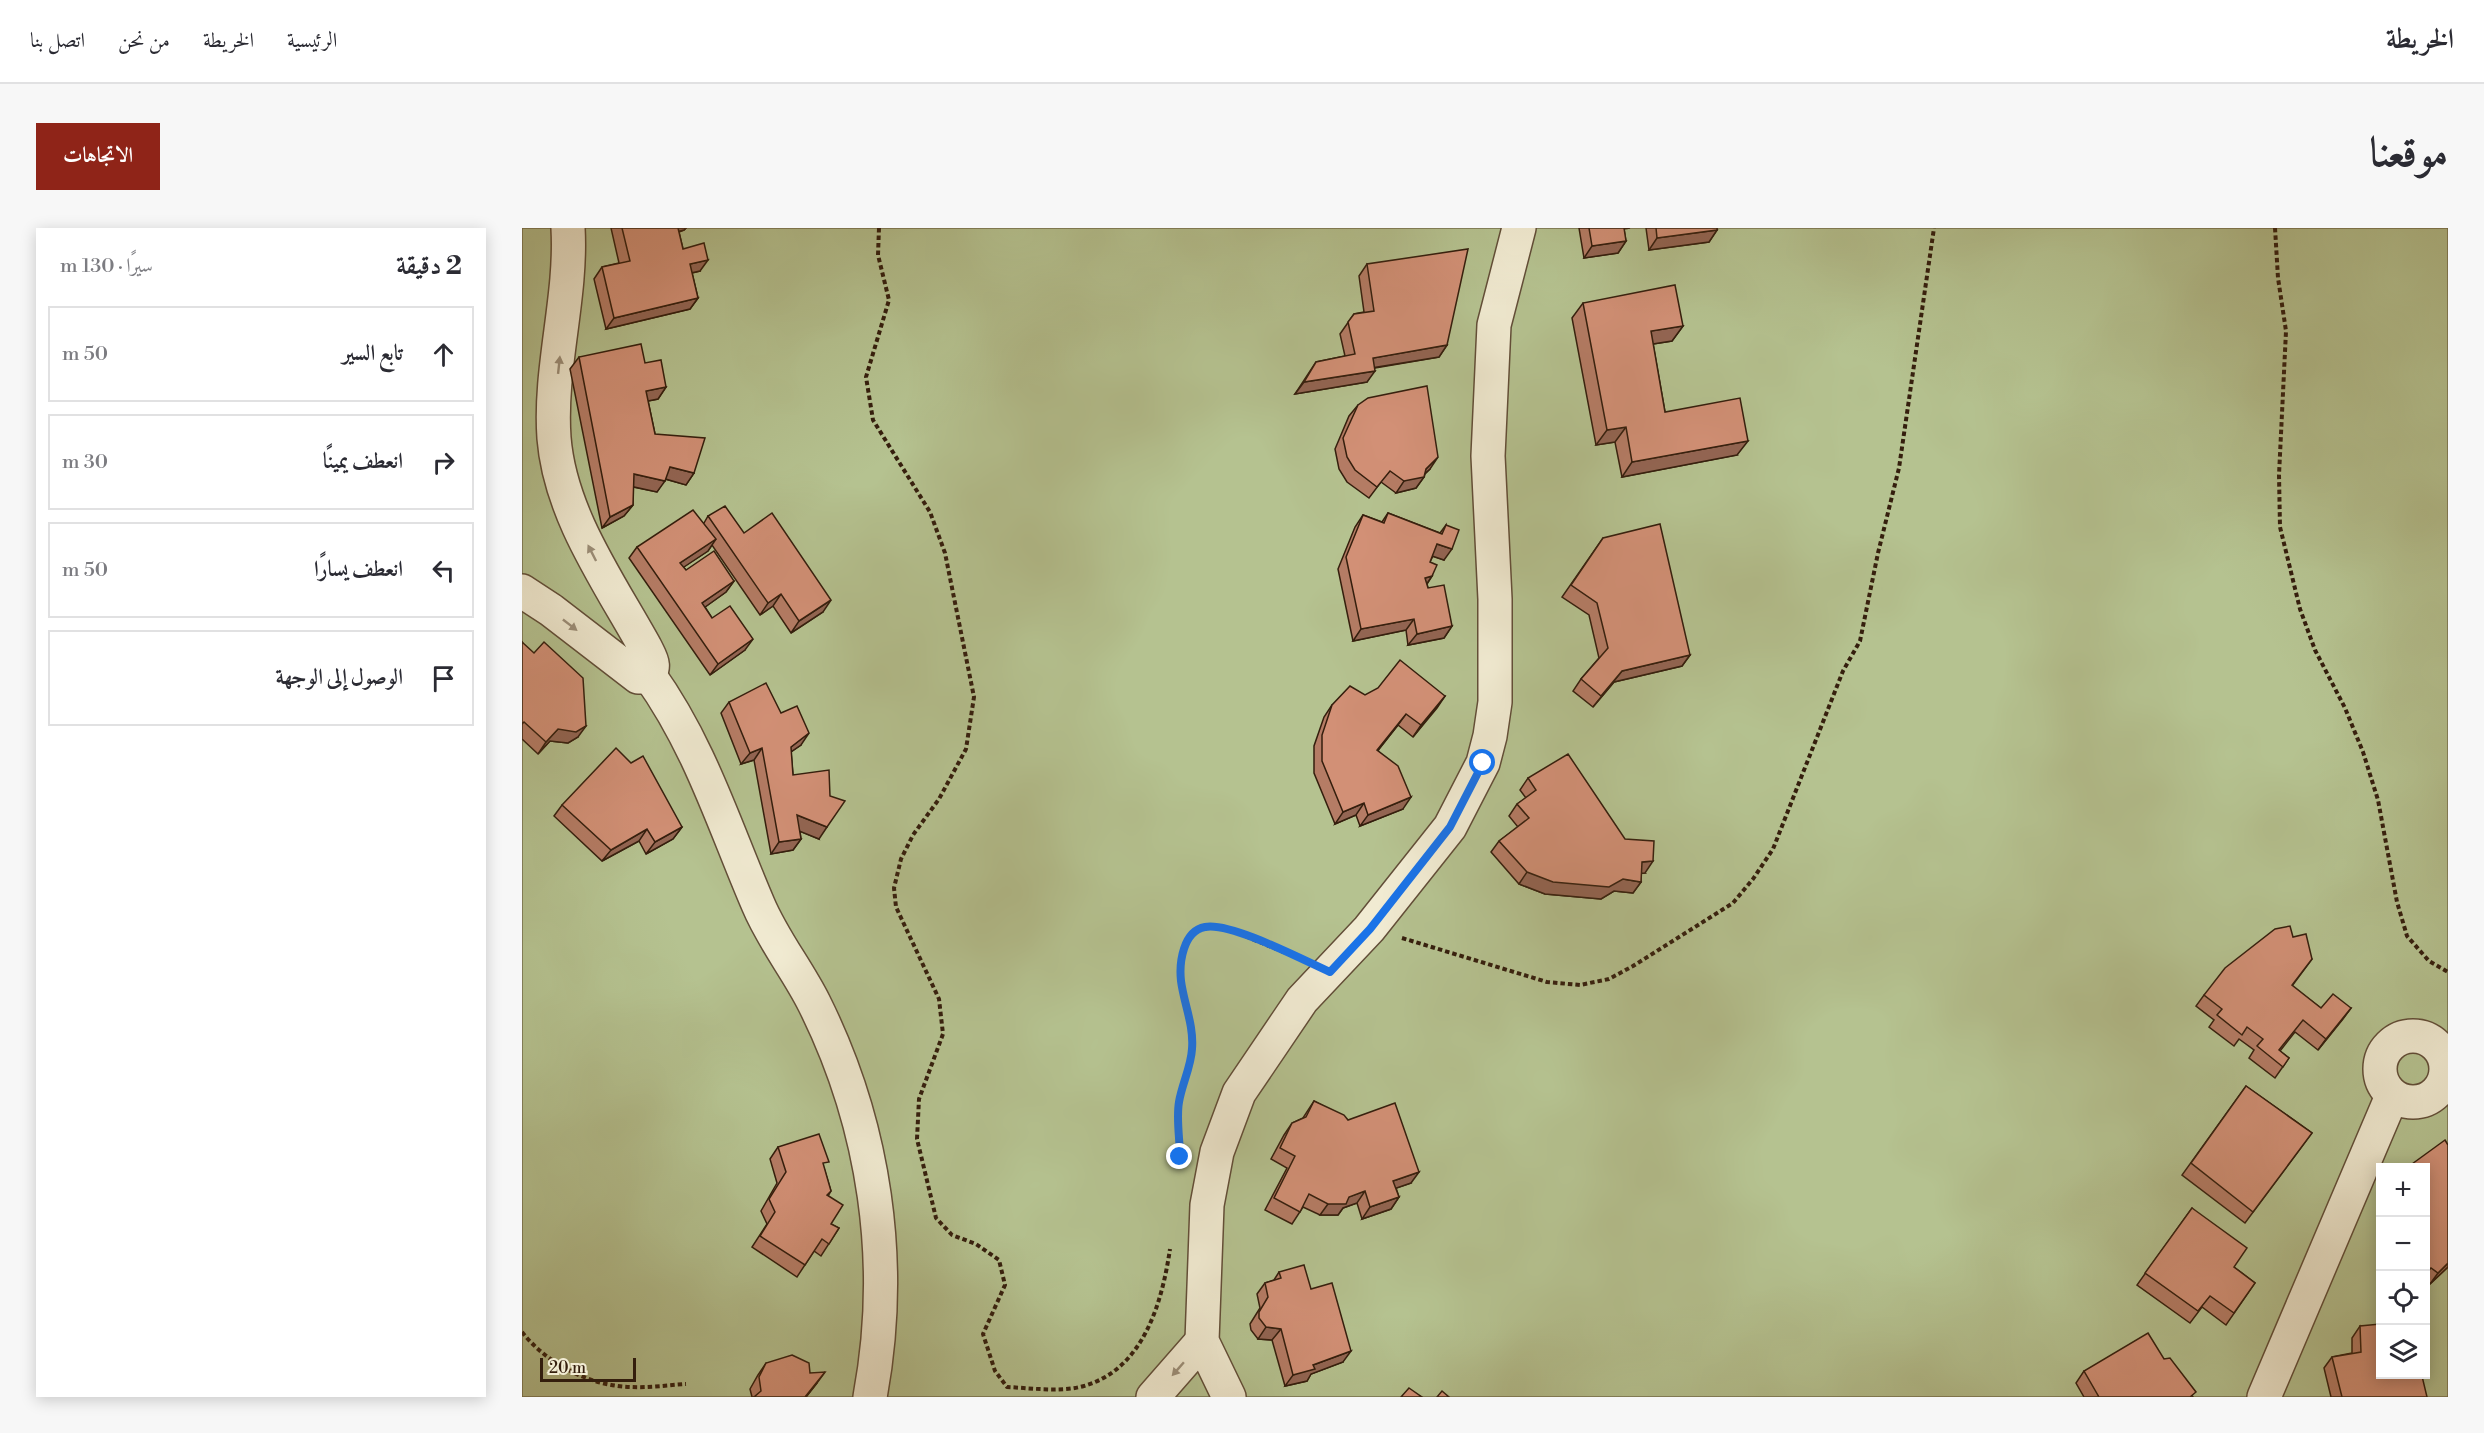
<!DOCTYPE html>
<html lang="ar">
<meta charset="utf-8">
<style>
:root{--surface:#fff;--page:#f7f7f7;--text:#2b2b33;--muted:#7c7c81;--line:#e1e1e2;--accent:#8f2418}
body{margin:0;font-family:"Libre Bodoni",Amiri,serif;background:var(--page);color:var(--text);direction:rtl}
.controls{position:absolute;right:18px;bottom:18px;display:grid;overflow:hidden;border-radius:0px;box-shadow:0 3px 15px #0003}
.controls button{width:54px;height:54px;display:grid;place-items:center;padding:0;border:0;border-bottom:2px solid var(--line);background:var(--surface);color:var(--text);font:30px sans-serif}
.scale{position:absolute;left:18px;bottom:15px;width:96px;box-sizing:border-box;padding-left:6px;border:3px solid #341e0d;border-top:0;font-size:16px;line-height:21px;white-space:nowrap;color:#341e0d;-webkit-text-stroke:4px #f1ebd2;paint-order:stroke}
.stop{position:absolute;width:18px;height:18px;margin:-14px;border:4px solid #1a73e8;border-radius:50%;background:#fff}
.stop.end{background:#1a73e8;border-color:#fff;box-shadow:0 2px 6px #0008}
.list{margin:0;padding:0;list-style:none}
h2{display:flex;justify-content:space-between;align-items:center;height:78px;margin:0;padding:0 24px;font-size:26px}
h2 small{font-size:20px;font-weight:400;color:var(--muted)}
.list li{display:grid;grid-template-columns:39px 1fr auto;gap:18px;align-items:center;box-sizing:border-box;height:96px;margin:0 12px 12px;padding:0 12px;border:2px solid var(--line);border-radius:0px}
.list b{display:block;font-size:22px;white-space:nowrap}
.list em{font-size:20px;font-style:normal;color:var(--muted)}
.icon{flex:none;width:33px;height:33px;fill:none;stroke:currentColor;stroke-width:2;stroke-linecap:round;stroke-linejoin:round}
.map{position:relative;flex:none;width:1926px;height:1169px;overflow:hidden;direction:ltr;border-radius:0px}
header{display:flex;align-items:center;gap:36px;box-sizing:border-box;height:84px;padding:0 30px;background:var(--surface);border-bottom:2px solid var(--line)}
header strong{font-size:28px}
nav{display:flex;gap:33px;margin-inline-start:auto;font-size:21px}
.intro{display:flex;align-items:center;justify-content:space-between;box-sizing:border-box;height:144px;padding:0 36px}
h1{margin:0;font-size:42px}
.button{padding:15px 27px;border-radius:0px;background:var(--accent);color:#fff;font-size:21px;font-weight:700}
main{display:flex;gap:36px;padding:0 36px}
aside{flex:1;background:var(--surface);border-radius:0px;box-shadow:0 3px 15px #0003}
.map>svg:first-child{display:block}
.green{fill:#b5c290;stroke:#74704e;stroke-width:1.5;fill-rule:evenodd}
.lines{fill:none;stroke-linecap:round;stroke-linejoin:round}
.minor-casing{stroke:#624e38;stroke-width:36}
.path{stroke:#341e0d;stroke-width:4;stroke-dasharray:4.5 3;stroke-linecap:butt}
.minor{stroke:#f1ebd2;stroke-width:33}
.wall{fill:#b57c65;stroke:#341e0d;stroke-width:1.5}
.shaded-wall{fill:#936553;stroke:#341e0d;stroke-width:1.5}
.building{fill:#d29076;stroke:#341e0d;stroke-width:1.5}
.oneway{fill:#9c8f79}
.route{stroke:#1a73e8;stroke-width:8}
</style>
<header>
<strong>الخريطة</strong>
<nav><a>الرئيسية</a><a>الخريطة</a><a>من نحن</a><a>اتصل بنا</a></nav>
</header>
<div class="intro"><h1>موقعنا</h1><a class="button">الاتجاهات</a></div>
<main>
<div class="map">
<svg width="1926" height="1169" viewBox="0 0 1926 1169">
<rect width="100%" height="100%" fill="#eae0b9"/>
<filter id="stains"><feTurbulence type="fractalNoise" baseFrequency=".00333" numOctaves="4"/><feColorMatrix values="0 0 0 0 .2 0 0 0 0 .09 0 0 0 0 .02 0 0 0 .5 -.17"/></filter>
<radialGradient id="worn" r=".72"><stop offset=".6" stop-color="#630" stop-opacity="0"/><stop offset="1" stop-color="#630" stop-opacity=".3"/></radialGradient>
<path class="green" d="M0 0H1926V1169H0ZM1858 940H1904V1146H1858Z"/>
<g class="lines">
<g class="minor-casing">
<g id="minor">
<path d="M0 363 29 382 116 449H123C136 440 129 431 123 419 87 354 38 286 32 210 27 140 50 70 46 0"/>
<path d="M127 447C178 518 202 597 236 676 251 712 275 741 292 775 353 897 373 1035 348 1169"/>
<circle cx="1891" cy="841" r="33"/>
<polyline points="631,1169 680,1113"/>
<polyline points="707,1169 680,1113 685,977 695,924 717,865 780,772 847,701 928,599 961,535 968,508 973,474 973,371 966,228 972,97 997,0"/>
<polyline points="1742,1169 1870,868"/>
</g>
</g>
<g class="path">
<path d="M357 0 356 27 367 72 344 149 351 192 408 284 423 325 452 469 444 521 417 571 391 607 379 631 372 660 374 679 417 771 421 806 397 871 395 911 414 990 430 1007 454 1016 477 1032 483 1057 461 1106 473 1143 485 1159C508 1160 535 1164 558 1159 621 1144 640 1075 648 1021"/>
<polyline points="1753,0 1756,50 1764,103 1757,247 1758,299 1778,381 1793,422 1823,480 1841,524 1856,572 1875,674 1885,708 1907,733 1926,744"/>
<polyline points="880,710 1025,754 1058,757 1087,751 1111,738 1211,675 1231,651 1251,621 1321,443 1338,413 1356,325 1377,240 1412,0"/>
<path d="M658 930C658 912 654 891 657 874 661 856 669 838 670 820 672 782 640 728 678 701L698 699 711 703 776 730"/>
<path d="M0 1104C25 1136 68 1158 109 1159 127 1160 146 1157 164 1156"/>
</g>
<use href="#minor" class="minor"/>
</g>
<g class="wall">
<polygon points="89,0 164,0 162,2 157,4 161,21 178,43 170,45 176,70 168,81 84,101 72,51 80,39 97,35"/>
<polygon points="1057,0 1108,0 1102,1 1104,13 1096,25 1062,30"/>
<polygon points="1124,0 1195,0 1195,2 1187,14 1127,22"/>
<polygon points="845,36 925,117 917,129 853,140 845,154 773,166 794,134 823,128 818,106 832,86 842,84 837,48"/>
<polygon points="1061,75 1161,98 1150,113 1131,116 1143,184 1215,227 1100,249 1093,214 1074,217 1050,90"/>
<polygon points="57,129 123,135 144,159 136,171 126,173 133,206 172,245 164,257 143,251 135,264 111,259 111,277 102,288 80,300 48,141"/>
<polygon points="836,177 908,241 903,246 902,249 894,260 874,265 859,254 847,270 825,254 817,241 813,221 827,188"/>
<polygon points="866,285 918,305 924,297 922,332 911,328 908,334 910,348 905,356 906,360 930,398 922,410 886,417 884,402 831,413 816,341 833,299 841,287 860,294"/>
<polygon points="186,288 222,305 301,384 269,405 251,378 238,387 190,317 186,323 161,339 164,342 212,353 204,364 183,379 190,390 223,422 188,447 107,330 115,319 182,295"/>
<polygon points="1081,310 1168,427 1160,438 1092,454 1071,479 1051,463 1059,451 1077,430 1067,387 1040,369"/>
<polygon points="0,414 56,509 46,515 28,513 16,526 0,511"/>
<polygon points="843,467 923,468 891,509 876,497 856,522 881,581 838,598 834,587 813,596 792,545 792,518 802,489 810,477"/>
<polygon points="207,474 259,485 279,517 269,524 271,547 297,611 278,603 279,611 271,622 249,626 232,532 219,536 199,485"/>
<polygon points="1006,550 1123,645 1119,645 1119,654 1111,665 1092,663 1079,671 1023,666 997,656 969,624 977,613 996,599 987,588 995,576 1004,570 998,562"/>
<polygon points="40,577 160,599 151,611 124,626 117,613 80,633 32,588"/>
<polygon points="1771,709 1790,731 1770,758 1799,780 1829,780 1796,822 1773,804 1758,823 1767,830 1753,850 1727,830 1732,822 1717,811 1712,818 1687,799 1692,792 1674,778 1682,767"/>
<polygon points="1724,858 1790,905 1723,995 1660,947"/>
<polygon points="792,873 826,892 889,955 874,960 877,969 869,981 840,991 835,975 821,980 816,987 798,987 781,979 770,996 743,982 765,940 749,931 762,907 770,895 781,890"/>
<polygon points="256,919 302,940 309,963 306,968 309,996 317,1000 299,1028 292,1023 275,1049 230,1019 245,996 239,983 255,955 248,931"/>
<polygon points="1904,939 1926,1039 1908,1056 1904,1053"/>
<polygon points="1670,980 1712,1039 1733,1055 1704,1097 1680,1079 1668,1095 1615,1057"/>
<polygon points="757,1044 789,1061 821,1134 789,1146 785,1153 763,1158 750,1112 736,1111 729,1102 728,1096 738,1080 735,1066 743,1055 752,1052"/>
<polygon points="1838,1098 1858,1146 1905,1169 1809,1169 1802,1140 1810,1129 1830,1125 1830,1110"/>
<polygon points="1642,1131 1671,1169 1562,1169 1554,1155 1562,1143"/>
<polygon points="244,1135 288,1145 295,1155 284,1169 230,1169 228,1161 236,1147"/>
</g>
<g class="shaded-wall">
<polygon points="151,0 164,0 162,2 147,6"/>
<polygon points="1195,2 1187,14 1127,22 1135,10"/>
<polygon points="1104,13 1096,25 1062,30 1070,18"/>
<polygon points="186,32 178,43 160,47 168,36"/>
<polygon points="176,70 168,81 84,101 92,90"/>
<polygon points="1161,98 1150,113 1118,118 1129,103"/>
<polygon points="925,117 917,129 843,141 851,130"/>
<polygon points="853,143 845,154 773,166 782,154"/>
<polygon points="144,159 136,171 116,175 124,163"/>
<polygon points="1104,199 1093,214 1074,217 1085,202"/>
<polygon points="1226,213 1215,227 1100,249 1110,234"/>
<polygon points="916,229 908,241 899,249 902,249 894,260 874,265 882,253 904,241"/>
<polygon points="148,239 172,245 164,257 140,250"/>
<polygon points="112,246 143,253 135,264 103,257"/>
<polygon points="111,277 102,288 80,300 88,289"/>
<polygon points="194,311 186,323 150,347 158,335"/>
<polygon points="915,316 930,321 922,332 907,327"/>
<polygon points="910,348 902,360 903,350"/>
<polygon points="212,353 204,364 172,387 180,375"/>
<polygon points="259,366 251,378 238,387 246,375"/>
<polygon points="309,372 301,384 269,405 277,393"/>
<polygon points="892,391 884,402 831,413 839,401"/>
<polygon points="930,398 922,410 886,417 895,406"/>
<polygon points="231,411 223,422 188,447 196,436"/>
<polygon points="1168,427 1160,438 1092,454 1071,479 1100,443"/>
<polygon points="923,468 915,480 891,509 899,497"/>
<polygon points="884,486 876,497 847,534 855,522"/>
<polygon points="64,498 56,509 46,515 28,513 16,526 24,514 36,501"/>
<polygon points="287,505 279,517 260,530 269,519"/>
<polygon points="240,520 232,532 219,536 228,525"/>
<polygon points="889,569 881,581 838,598 846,587"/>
<polygon points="842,575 834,587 813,596 821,584"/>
<polygon points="275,587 305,599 297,611 267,599"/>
<polygon points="160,599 151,611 124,626 133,614"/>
<polygon points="125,601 117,613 80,633 89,622"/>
<polygon points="279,611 271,622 249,626 257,614"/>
<polygon points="1131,633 1123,645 1112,646 1120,634"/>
<polygon points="1005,644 1101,651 1119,654 1111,665 1092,663 1079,671 1023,666 997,656"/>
<polygon points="1829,780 1821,791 1796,822 1804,811"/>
<polygon points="897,944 889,955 863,964 871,953"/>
<polygon points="843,963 835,975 821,980 816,987 798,987 806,976"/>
<polygon points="877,969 869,981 840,991 848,979"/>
<polygon points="1926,1035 1926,1039 1908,1056 1916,1045"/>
<polygon points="744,1099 759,1101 750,1112 736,1111"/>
<polygon points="829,1123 821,1134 789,1146 785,1153 763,1158 771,1147 791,1137"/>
<polygon points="303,1144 295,1155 284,1169 283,1169"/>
</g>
<g class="building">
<polygon points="100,0 156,0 161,21 182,15 186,32 168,36 176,70 92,90 80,39 108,33"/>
<polygon points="1067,0 1102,0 1104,13 1070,18"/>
<polygon points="1134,0 1195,0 1195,2 1135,10"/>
<polygon points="946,21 925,117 851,130 853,143 782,154 794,134 833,126 826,94 832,86 852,83 845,36"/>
<polygon points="1153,57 1161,98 1129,103 1143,184 1218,170 1226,213 1110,234 1104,199 1085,202 1061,75"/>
<polygon points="119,116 123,135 139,132 144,159 124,163 133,206 183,210 172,245 148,239 143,253 112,246 111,277 88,289 57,129"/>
<polygon points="905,158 916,229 904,241 902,249 882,253 868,243 855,259 833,242 825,229 821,210 836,177 846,170"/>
<polygon points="203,278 222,305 250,285 309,372 277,393 259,366 246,375 186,288"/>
<polygon points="171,282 194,311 158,335 164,342 192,323 212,353 180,375 190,390 208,378 231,411 196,436 115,319"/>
<polygon points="866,285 920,306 924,297 937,302 930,321 915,316 908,334 915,337 910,348 903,350 906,360 922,357 930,398 895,406 892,391 839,401 824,329 841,287 862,295"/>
<polygon points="1138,296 1168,427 1100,443 1079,468 1059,451 1086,420 1075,375 1049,357 1081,310"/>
<polygon points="0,414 12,425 22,414 61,450 64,498 54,504 36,501 24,514 2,494 0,496"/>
<polygon points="878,432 923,468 899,497 884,486 855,522 876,538 889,569 846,587 842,575 821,584 800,533 800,507 810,477 828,458 843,467 856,460"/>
<polygon points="244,455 259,485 275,478 287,505 269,519 271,547 307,542 308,568 323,573 305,599 275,587 279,611 257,614 240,520 228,525 207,474"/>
<polygon points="94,520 109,535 121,528 160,599 133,614 125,601 89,622 40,577"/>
<polygon points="1046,526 1103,611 1132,613 1131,633 1120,634 1119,654 1101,651 1087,659 1031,654 1005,644 977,613 1007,590 995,576 1014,562 1006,550"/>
<polygon points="1768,698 1771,709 1784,706 1790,731 1770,757 1799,780 1811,766 1829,780 1804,811 1781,792 1757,822 1767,830 1761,839 1735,818 1741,811 1725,799 1720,807 1695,787 1700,781 1682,767 1703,740 1753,701"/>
<polygon points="1724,858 1790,905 1731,984 1669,935"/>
<polygon points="792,873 822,887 826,892 873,875 897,944 871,953 877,969 848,979 843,963 827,969 824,976 806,976 787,966 778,984 752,970 773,928 758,920 770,895 784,889"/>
<polygon points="297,906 307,934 301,935 309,963 305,967 321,977 309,996 317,1000 307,1016 300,1011 283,1037 238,1008 253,984 247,971 264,944 256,919"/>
<polygon points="1923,912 1926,917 1926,1035 1916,1045 1909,1040 1904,1045 1904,939 1887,939 1890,936"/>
<polygon points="1670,980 1725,1020 1712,1039 1733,1055 1712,1085 1688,1068 1676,1083 1623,1045"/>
<polygon points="782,1037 789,1061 810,1055 829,1123 791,1137 793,1141 771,1147 759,1101 744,1099 737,1090 737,1084 746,1069 743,1055 759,1050 757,1044"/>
<polygon points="1858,1096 1858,1146 1892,1146 1900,1148 1905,1169 1820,1169 1810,1129 1839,1124 1838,1098"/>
<polygon points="1626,1105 1642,1131 1648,1130 1674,1164 1668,1169 1577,1169 1562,1143"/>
<polygon points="270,1127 287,1135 288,1145 303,1144 283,1169 232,1169 239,1163 237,1149 244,1135"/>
<polygon points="887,1160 900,1169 879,1169"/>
<polygon points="920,1163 927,1169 915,1169"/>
</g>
<defs><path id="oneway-solid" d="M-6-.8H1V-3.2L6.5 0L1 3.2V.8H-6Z" transform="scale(1.5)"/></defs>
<g class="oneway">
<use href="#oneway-solid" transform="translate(37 137) rotate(-84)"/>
<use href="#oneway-solid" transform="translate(70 325) rotate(-117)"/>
<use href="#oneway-solid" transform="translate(48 397) rotate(38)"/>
<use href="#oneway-solid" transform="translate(656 1141) rotate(131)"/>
</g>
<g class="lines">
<path class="route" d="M658 929C658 912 654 891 657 874 660 856 669 839 670 821 672 797 662 776 659 753 657 735 661 703 683 699 709 694 781 732 808 744L848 701 928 599 961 535"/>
</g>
<rect width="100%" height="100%" filter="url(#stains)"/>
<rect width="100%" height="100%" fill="url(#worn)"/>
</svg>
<div class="controls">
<button>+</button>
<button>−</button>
<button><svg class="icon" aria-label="locate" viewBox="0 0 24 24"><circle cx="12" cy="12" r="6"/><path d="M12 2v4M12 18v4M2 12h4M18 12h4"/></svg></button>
<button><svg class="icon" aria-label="layers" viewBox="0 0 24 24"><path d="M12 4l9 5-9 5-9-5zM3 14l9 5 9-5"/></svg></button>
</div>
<div class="scale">20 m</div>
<div class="stop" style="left:961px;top:535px"></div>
<div class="stop end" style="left:658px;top:929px"></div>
</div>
<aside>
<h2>2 دقيقة<small>سيرًا · 130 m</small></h2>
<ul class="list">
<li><svg class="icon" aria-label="ahead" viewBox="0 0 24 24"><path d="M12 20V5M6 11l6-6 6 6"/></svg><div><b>تابع السير</b></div><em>50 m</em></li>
<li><svg class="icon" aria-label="right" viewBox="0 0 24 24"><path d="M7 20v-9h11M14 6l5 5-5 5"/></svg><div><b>انعطف يمينًا</b></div><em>30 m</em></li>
<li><svg class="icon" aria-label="left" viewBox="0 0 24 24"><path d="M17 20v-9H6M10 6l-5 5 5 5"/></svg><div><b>انعطف يسارًا</b></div><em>50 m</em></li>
<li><svg class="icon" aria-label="arrive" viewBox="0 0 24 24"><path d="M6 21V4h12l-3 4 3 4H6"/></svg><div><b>الوصول إلى الوجهة</b></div></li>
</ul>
</aside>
</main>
